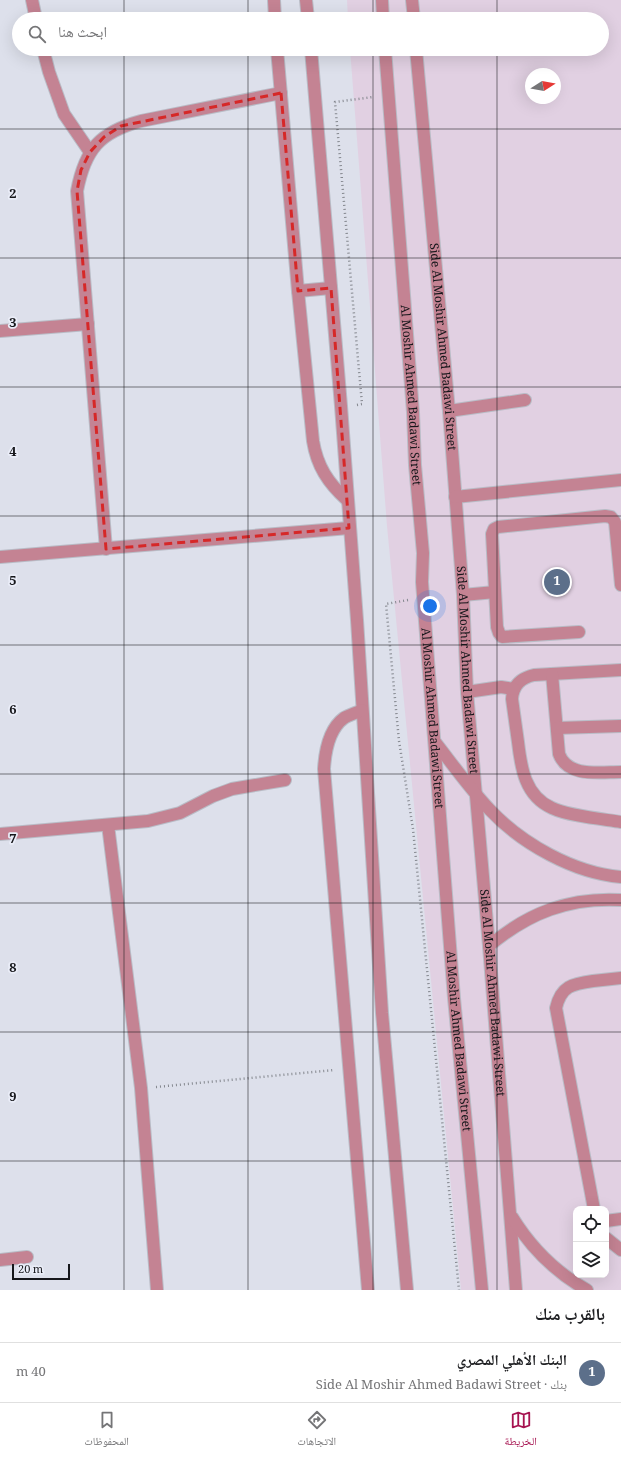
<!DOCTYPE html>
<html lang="ar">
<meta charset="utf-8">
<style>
:root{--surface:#fff;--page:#f6f6f6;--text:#202124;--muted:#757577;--line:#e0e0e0;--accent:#a61350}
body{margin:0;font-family:Georgia,"Noto Naskh Arabic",serif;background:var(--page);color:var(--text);direction:rtl}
.controls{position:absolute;right:12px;bottom:12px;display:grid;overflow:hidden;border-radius:8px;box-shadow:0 4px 16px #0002}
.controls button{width:36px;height:36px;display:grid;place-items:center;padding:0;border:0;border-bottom:1px solid var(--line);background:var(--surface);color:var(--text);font:20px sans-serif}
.compass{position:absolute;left:525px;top:68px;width:36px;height:36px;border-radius:50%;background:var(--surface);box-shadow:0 4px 16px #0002;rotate:79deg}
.scale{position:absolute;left:12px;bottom:10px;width:58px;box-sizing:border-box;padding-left:4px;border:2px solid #16171b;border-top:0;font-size:11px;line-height:14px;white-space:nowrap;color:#16171b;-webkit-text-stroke:3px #eaedf8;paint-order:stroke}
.you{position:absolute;left:430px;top:606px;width:14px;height:14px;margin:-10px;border:3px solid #fff;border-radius:50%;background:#1a73e8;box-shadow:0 0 0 6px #1a73e833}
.badge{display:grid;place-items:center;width:26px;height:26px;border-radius:50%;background:var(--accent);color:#fff;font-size:13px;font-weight:700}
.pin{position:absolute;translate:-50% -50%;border:2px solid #fff;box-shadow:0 1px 4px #0006}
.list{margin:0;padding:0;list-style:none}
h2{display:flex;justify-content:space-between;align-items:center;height:52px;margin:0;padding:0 16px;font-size:17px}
h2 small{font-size:13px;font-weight:400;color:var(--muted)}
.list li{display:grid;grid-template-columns:26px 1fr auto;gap:12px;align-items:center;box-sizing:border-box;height:60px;padding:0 16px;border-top:1px solid var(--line)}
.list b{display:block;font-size:15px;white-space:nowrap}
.list p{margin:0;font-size:13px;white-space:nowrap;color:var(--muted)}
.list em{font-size:13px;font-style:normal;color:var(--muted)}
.icon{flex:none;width:22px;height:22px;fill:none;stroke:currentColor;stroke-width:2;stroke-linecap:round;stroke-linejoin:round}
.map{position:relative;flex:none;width:621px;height:1290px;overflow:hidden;direction:ltr}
.search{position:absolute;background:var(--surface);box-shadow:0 4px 16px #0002;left:12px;right:12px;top:12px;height:44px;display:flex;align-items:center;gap:10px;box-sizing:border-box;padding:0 14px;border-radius:22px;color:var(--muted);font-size:15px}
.sheet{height:112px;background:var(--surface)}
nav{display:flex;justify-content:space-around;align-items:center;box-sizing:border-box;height:56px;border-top:1px solid var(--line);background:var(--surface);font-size:11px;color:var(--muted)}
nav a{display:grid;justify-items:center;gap:2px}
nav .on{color:var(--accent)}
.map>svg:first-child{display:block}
.commercial{fill:#e1d0e2;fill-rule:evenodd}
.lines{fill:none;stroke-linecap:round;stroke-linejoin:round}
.minor-casing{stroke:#b9bcc6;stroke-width:14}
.path{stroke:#84878e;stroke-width:2.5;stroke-dasharray:1 3;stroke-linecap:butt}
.minor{stroke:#c48393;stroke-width:12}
.marked{fill:none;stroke:#d62828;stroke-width:3;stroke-dasharray:8 5;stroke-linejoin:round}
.grid{fill:none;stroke:#16171b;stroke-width:1;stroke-opacity:0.55}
.labels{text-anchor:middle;stroke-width:3.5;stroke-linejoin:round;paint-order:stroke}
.street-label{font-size:12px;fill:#16171b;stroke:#eaedf8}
.grid-label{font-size:13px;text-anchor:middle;font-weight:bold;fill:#16171b;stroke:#eaedf8;stroke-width:3.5;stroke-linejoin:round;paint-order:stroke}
</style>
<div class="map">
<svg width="621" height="1290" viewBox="0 0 621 1290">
<rect width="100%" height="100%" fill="#dde0eb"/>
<path class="commercial" d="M347 0H621V1290H461L387 526 350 49H602V19H348ZM531 74H555V98H531ZM576 1209H606V1275H576Z"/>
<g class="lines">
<g class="minor-casing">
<g id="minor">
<polyline points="32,0 36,19"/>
<polyline points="274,0 275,19"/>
<polyline points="306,0 308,19"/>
<polyline points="382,0 383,19"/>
<polyline points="412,0 414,19"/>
<polyline points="43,49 49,72 64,114 90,152"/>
<path d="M277 49 298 291 313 441C317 466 328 483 347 500"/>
<polyline points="311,49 341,406 357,620 382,1013 407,1290"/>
<path id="s1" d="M385 49 413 412 415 465 423 553 422 582 454 998 482 1290"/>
<path id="s2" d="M416 49 449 411 463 595 467 692 489 946 516 1290"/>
<polyline points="298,291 331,288"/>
<polyline points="0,331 88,324"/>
<polyline points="449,411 525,400"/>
<polyline points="455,497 621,480"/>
<path d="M106 549 77 191C85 149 100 132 141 121L281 93"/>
<polyline points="0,557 349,528"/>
<polyline points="463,595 495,592"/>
<polyline points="579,632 502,637 499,633 497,627 492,534 494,529 498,527 605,516 611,517 615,522 621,585"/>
<path d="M621 670 534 675C521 678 513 685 512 699 514 714 516 728 518 742 521 768 525 796 552 808 569 816 602 819 621 822"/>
<path d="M552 674 559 754C568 778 600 772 621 772"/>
<polyline points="467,692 501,687 514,689"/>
<path d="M362 710C356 713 349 715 344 718 329 729 325 752 324 769L368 1290"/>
<polyline points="557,728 621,726"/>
<path d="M435 742C453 765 470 789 490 810 522 844 574 873 621 877"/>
<polyline points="108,825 141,1088 157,1290"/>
<polyline points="0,834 148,821 180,813 213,796 232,789 285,780"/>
<path d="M489 946C528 913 569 897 621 900"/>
<path d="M594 1209 556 1008C561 986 572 984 593 981 602 980 612 979 621 978"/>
<path d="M512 1217C531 1248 555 1272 587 1290"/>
<polyline points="606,1221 621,1219"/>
<polyline points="606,1238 621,1250"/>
<polyline points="0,1260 27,1257"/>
</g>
</g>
<g class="path">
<polyline points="357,405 362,404 335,102 373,97"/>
<polyline points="408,600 386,604 399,741 413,829 459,1290"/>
<polyline points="156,1087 334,1070"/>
</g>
<use href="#minor" class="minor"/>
</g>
<path class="marked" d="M281 93 298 291 331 288 349 528 106 549 77 191 81 170 90 152 104 137 121 126Z"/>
<path class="grid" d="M124 0V19M248 0V19M373 0V19M497 0V19M124 49V1290M248 49V1290M373 49V1290M497 49V1290M0 129H621M0 258H621M0 387H621M0 516H621M0 645H621M0 774H621M0 903H621M0 1032H621M0 1161H621"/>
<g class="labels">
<g class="street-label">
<text dy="4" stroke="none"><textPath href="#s2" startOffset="299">Side Al Moshir Ahmed Badawi Street</textPath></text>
<text dy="4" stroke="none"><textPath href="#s1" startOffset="347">Al Moshir Ahmed Badawi Street</textPath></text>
<text dy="4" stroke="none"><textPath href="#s2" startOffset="623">Side Al Moshir Ahmed Badawi Street</textPath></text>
<text dy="4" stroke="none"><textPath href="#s1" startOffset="671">Al Moshir Ahmed Badawi Street</textPath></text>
<text dy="4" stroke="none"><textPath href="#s2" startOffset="947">Side Al Moshir Ahmed Badawi Street</textPath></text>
<text dy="4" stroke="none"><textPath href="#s1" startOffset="995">Al Moshir Ahmed Badawi Street</textPath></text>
</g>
</g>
<g class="grid-label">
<text x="13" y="198">2</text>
<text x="13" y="327">3</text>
<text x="13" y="456">4</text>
<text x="13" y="585">5</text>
<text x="13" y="714">6</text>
<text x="13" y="843">7</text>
<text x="13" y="972">8</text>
<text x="13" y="1101">9</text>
</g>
</svg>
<div class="controls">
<button><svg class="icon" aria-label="locate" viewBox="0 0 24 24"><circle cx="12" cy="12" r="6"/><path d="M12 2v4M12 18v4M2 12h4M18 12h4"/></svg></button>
<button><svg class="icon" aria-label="layers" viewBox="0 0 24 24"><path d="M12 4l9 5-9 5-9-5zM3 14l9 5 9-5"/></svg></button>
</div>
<svg class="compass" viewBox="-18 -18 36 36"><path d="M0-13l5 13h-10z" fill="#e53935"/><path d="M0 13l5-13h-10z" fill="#757577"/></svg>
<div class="scale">20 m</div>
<div class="you"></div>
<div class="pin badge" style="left:557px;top:582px;background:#5c6f8a">1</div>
<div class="search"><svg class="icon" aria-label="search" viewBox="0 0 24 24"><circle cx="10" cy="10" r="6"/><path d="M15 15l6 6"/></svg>ابحث هنا</div>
</div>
<section class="sheet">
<h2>بالقرب منك<small></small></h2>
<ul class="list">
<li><span class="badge" style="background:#5c6f8a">1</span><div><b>البنك الأهلي المصري</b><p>بنك · Side Al Moshir Ahmed Badawi Street</p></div><em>40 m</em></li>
</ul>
</section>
<nav>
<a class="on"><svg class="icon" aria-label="map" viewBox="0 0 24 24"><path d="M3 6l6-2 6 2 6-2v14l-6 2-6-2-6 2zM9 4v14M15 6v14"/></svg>الخريطة</a>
<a><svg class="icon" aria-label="directions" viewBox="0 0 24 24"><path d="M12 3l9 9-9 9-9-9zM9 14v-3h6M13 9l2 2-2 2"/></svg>الاتجاهات</a>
<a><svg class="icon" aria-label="saved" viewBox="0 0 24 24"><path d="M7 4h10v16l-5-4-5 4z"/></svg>المحفوظات</a>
</nav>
